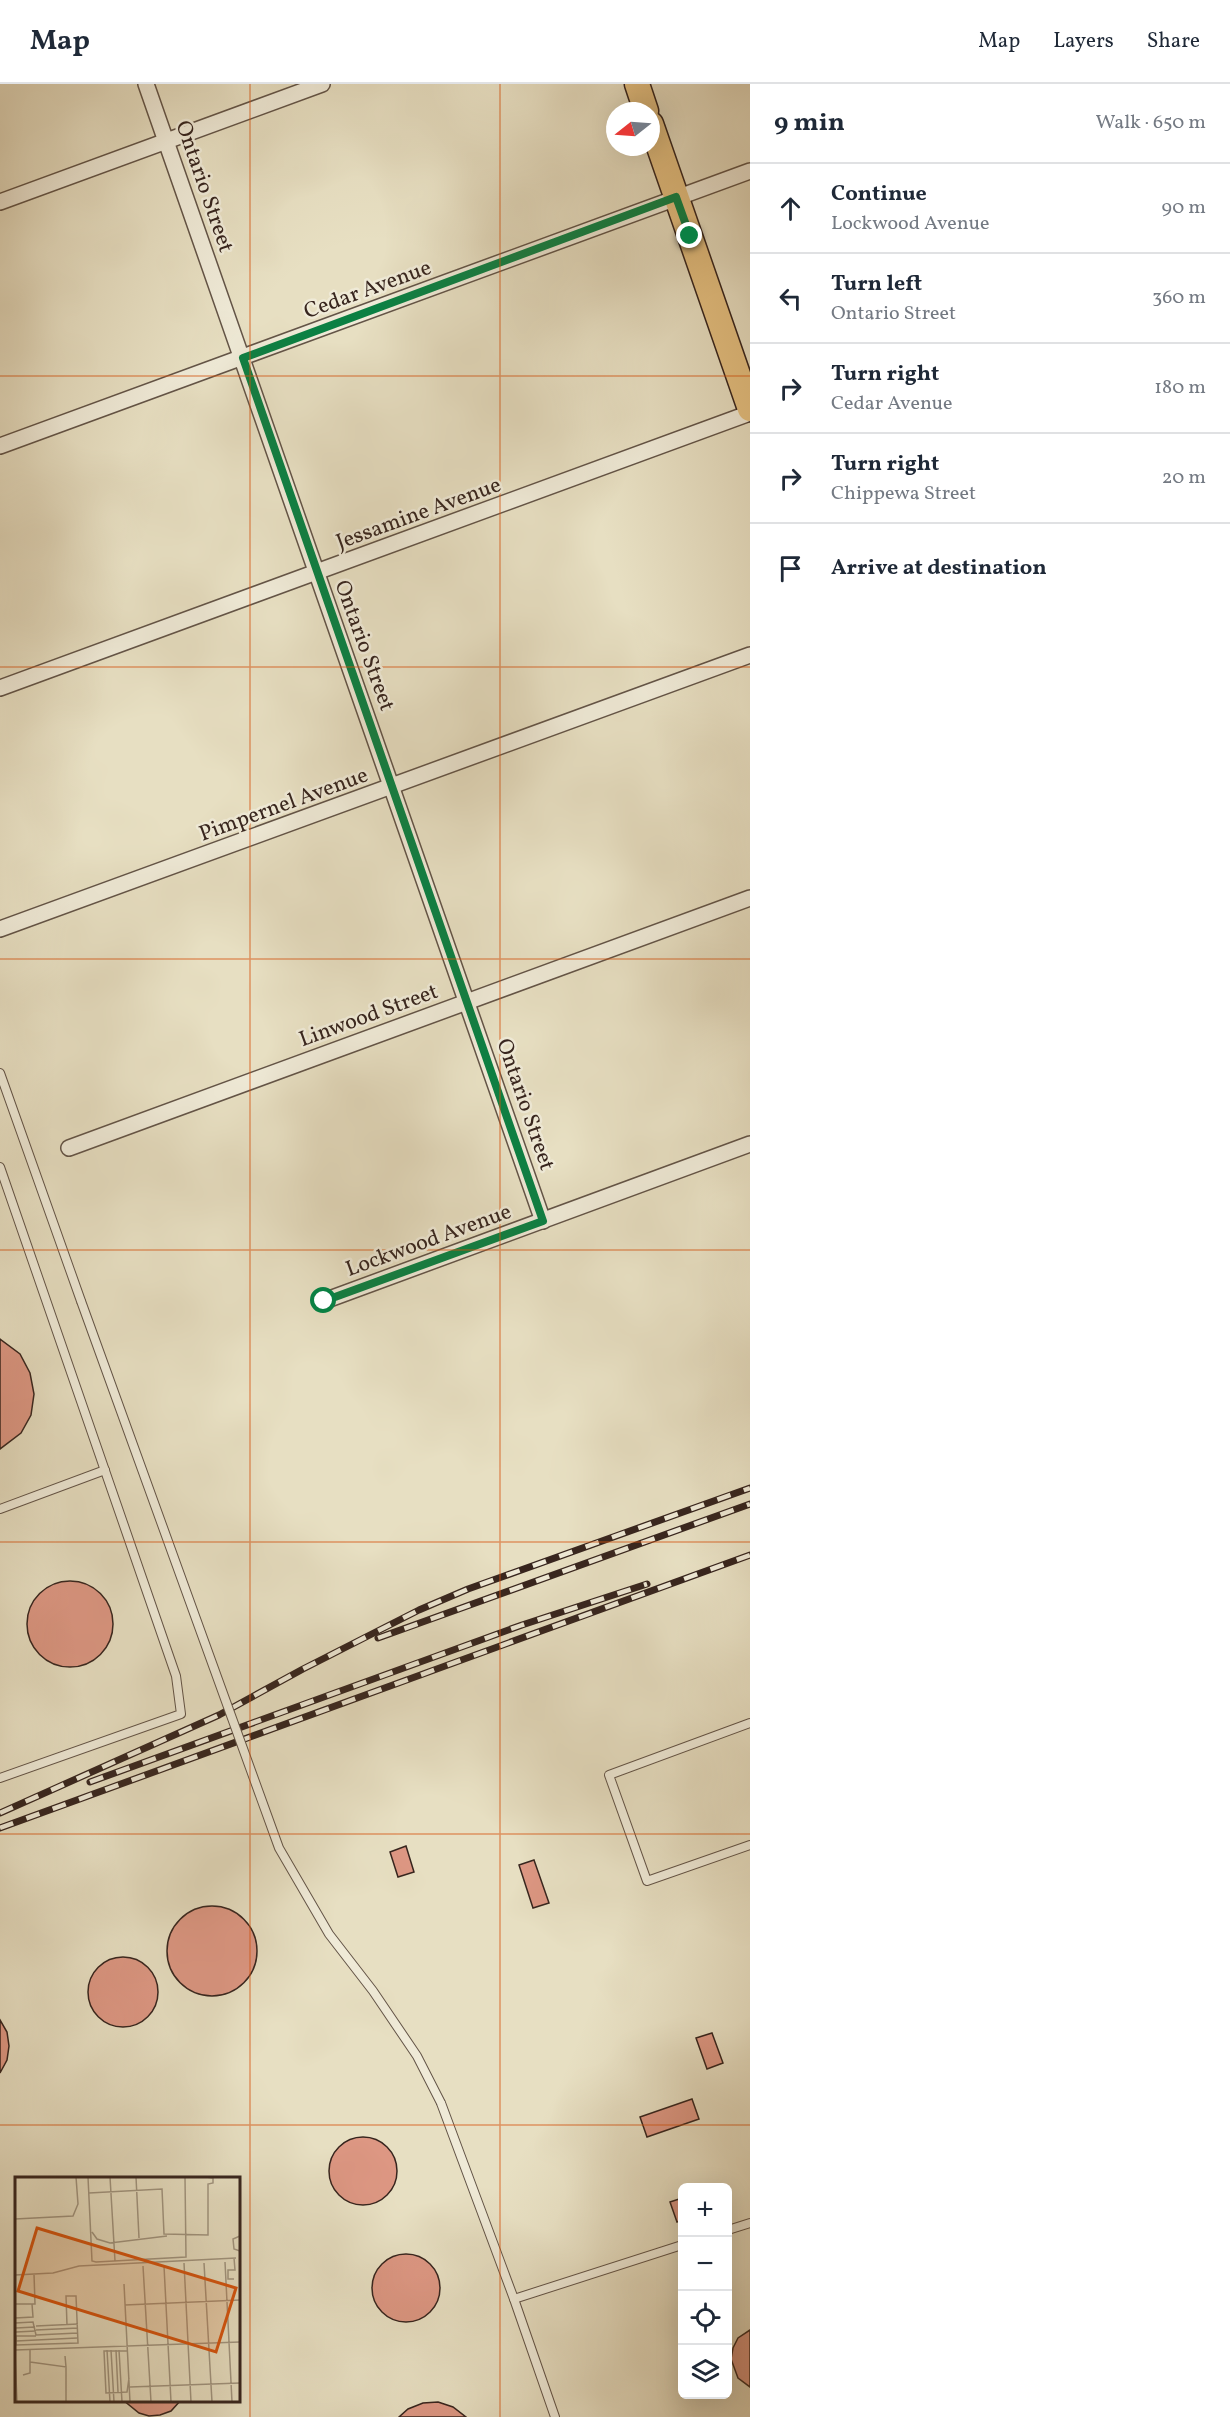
<!DOCTYPE html>
<meta charset="utf-8">
<style>
:root{--surface:#fff;--page:#f2f2f3;--text:#1f2937;--muted:#747a83;--line:#e0e1e3}
body{margin:0;font-family:Vollkorn,serif;background:var(--page);color:var(--text)}
.controls{position:absolute;right:18px;bottom:18px;display:grid;overflow:hidden;border-radius:9px;box-shadow:0 6px 24px #0002}
.controls button{width:54px;height:54px;display:grid;place-items:center;padding:0;border:0;border-bottom:2px solid var(--line);background:var(--surface);color:var(--text);font:30px sans-serif}
.compass{position:absolute;left:606px;top:18px;width:54px;height:54px;border-radius:50%;background:var(--surface);box-shadow:0 6px 24px #0002;rotate:253deg}
.stop{position:absolute;width:18px;height:18px;margin:-14px;border:4px solid #0b8043;border-radius:50%;background:#fff}
.stop.end{background:#0b8043;border-color:#fff;box-shadow:0 2px 6px #0008}
.list{margin:0;padding:0;list-style:none}
h2{display:flex;justify-content:space-between;align-items:center;height:78px;margin:0;padding:0 24px;font-size:26px}
h2 small{font-size:20px;font-weight:400;color:var(--muted)}
.list li{display:grid;grid-template-columns:39px 1fr auto;gap:18px;align-items:center;box-sizing:border-box;height:90px;padding:0 24px;border-top:2px solid var(--line)}
.list b{display:block;font-size:22px;white-space:nowrap}
.list p{margin:0;font-size:20px;white-space:nowrap;color:var(--muted)}
.list em{font-size:20px;font-style:normal;color:var(--muted)}
.icon{flex:none;width:33px;height:33px;fill:none;stroke:currentColor;stroke-width:2;stroke-linecap:round;stroke-linejoin:round}
.map{position:relative;flex:none;width:750px;height:2333px;overflow:hidden}
header{display:flex;align-items:center;gap:36px;box-sizing:border-box;height:84px;padding:0 30px;background:var(--surface);border-bottom:2px solid var(--line)}
header strong{font-size:28px}
nav{display:flex;gap:33px;margin-inline-start:auto;font-size:21px}
main{display:flex}
aside{flex:1;background:var(--surface)}
.map>svg:first-child{display:block}
.building{fill:#dd9783;stroke:#37251e;stroke-width:1.5}
.lines{fill:none;stroke-linecap:round;stroke-linejoin:round}
.lane-casing{stroke:#635447;stroke-width:10}
.street-casing{stroke:#635447;stroke-width:18}
.primary-casing{stroke:#37251e;stroke-width:27}
.lane{stroke:#efead7;stroke-width:8}
.street{stroke:#efead7;stroke-width:15}
.primary{stroke:#e4c081;stroke-width:24}
.rail-casing{stroke:#37251e;stroke-width:7}
.rail{stroke:#efead7;stroke-width:4.5;stroke-dasharray:14;stroke-linecap:butt}
.lane-bridge-casing{stroke:#635447;stroke-width:10;stroke-linecap:butt}
.lane-bridge{stroke:#efead7;stroke-width:8}
.route{stroke:#0b8043;stroke-width:8}
.grid{fill:none;stroke:#d6540e;stroke-width:1.5;stroke-opacity:0.55}
.labels{text-anchor:middle;stroke-width:5;stroke-linejoin:round;paint-order:stroke}
.street-label{font-size:22px;fill:#37251e;stroke:#efead7}
.inset-road{fill:none;stroke:#a19580;stroke-width:1.5}
.view{fill:#d6540e;fill-opacity:0.15;stroke:#d6540e;stroke-width:3}
.inset-edge{fill:none;stroke:#37251e;stroke-width:3}
</style>
<header>
<strong>Map</strong>
<nav><a>Map</a><a>Layers</a><a>Share</a></nav>
</header>
<main>
<div class="map">
<svg width="750" height="2333" viewBox="0 0 750 2333">
<rect width="100%" height="100%" fill="#e7dfc2"/>
<filter id="stains"><feTurbulence type="fractalNoise" baseFrequency=".00333" numOctaves="4"/><feColorMatrix values="0 0 0 0 .2 0 0 0 0 .09 0 0 0 0 .02 0 0 0 .5 -.17"/></filter>
<radialGradient id="worn" r=".72"><stop offset=".6" stop-color="#630" stop-opacity="0"/><stop offset="1" stop-color="#630" stop-opacity=".3"/></radialGradient>
<g class="building">
<polygon points="0,1255 20,1270 30,1289 34,1310 31,1331 21,1349 0,1365"/>
<circle cx="70" cy="1540" r="43"/>
<polygon points="406,1762 414,1788 398,1793 390,1768"/>
<polygon points="534,1776 549,1819 533,1824 519,1781"/>
<circle cx="212" cy="1867" r="45"/>
<circle cx="123" cy="1908" r="35"/>
<polygon points="0,1936 7,1948 9,1962 7,1976 0,1989"/>
<polygon points="712,1949 723,1979 707,1985 696,1954"/>
<polygon points="692,2015 699,2035 647,2053 640,2033"/>
<circle cx="363" cy="2087" r="34"/>
<polygon points="682,2114 682,2136 677,2138 670,2118"/>
<circle cx="406" cy="2204" r="34"/>
<polygon points="750,2246 750,2303 738,2294 731,2275 733,2264 738,2254"/>
<polygon points="123,2316 181,2316 171,2327 160,2331 149,2332 139,2329"/>
<polygon points="438,2318 453,2323 466,2333 399,2333 408,2325 423,2319"/>
</g>
<g class="lines">
<g class="lane-casing">
<g id="lane">
<polyline points="0,989 81,1217"/>
<polyline points="0,1083 176,1592 181,1630 0,1694"/>
<polyline points="0,1425 105,1386"/>
<polyline points="750,1639 609,1691 647,1797 750,1761"/>
<polyline points="441,2019 514,2215 555,2333"/>
<polyline points="728,2146 750,2139"/>
<polyline points="514,2215 682,2161"/>
</g>
</g>
<g class="street-casing">
<g id="street">
<polyline points="146,0 543,1137"/>
<polyline points="0,118 322,0"/>
<polyline points="0,362 750,87"/>
<polyline points="0,604 750,329"/>
<polyline points="0,845 750,571"/>
<polyline points="69,1064 750,814"/>
<polyline points="324,1217 750,1060"/>
</g>
</g>
<g class="primary-casing">
<g id="primary">
<polyline points="637,0 646,27"/>
<polyline points="651,40 750,325"/>
</g>
</g>
<use href="#lane" class="lane"/>
<use href="#street" class="street"/>
<use href="#primary" class="primary"/>
<g class="rail-casing">
<g id="rail">
<polyline points="378,1554 750,1420"/>
<polyline points="90,1698 522,1541 647,1500"/>
<polyline points="0,1729 219,1631 303,1585 419,1526 468,1505 750,1404"/>
<polyline points="0,1744 750,1471"/>
</g>
</g>
<use href="#rail" class="rail"/>
<g class="lane-bridge-casing">
<polyline id="lane-bridge" points="81,1217 279,1764 329,1850 373,1907 417,1972 441,2019"/>
</g>
<use href="#lane-bridge" class="lane-bridge"/>
</g>
<g class="lines">
<polyline class="route" points="324,1217 543,1137 243,274 676,113 690,152"/>
</g>
<path class="grid" d="M250 0V2333M500 0V2333M0 292H750M0 583H750M0 875H750M0 1166H750M0 1458H750M0 1750H750M0 2041H750"/>
<g class="labels">
<g class="street-label">
<text transform="translate(206 102) rotate(71)" y="8">Ontario Street</text>
<text transform="translate(367 204) rotate(-20)" y="8">Cedar Avenue</text>
<text transform="translate(418 428) rotate(-20)" y="8">Jessamine Avenue</text>
<text transform="translate(366 561) rotate(70)" y="8">Ontario Street</text>
<text transform="translate(283 719) rotate(-20)" y="8">Pimpernel Avenue</text>
<text transform="translate(368 930) rotate(-20)" y="8">Linwood Street</text>
<text transform="translate(527 1020) rotate(71)" y="8">Ontario Street</text>
<text transform="translate(428 1155) rotate(-20)" y="8">Lockwood Avenue</text>
</g>
</g>
<g transform="translate(15 2093)">
<rect width="225" height="225" fill="#e7dfc2"/>
<path class="inset-road" d="M73 0 77 84 81 85 171 80 170 0M95 0 100 84M121 0 124 61M74 16 147 12 149 57 193 58V7L198 6V1L191 0M0 42 58 39 63 27 61 0M77 55 82 62 95 66 152 59M225 59 218 62 219 72 225 74M219 81 220 93H213V102H219M210 85 217 225M169 86 176 225M189 86 197 225M128 89 136 225M149 89 156 225M0 98 38 96 64 89 221 81M109 107 115 225M0 127H20L19 97M110 128 225 123M0 141 18 140 17 127M0 146 18 145 21 158M21 149 63 147M1 151 20 150M21 153 63 151M1 155 21 154M21 158 63 156M21 159H1V168L63 166 61 119H51L52 148M1 164 62 161M0 173 225 165M92 173 95 225M96 173 99 225M101 173 103 215M104 173 107 225M113 174H89L91 216 112 215 114 201M0 176 2 225M15 185 51 190 50 179M51 190V225M8 198 15 196V172M115 210 225 206"/>
<path class="view" d="M22 51 221 111 201 175 3 114Z"/>
<rect width="225" height="225" class="inset-edge"/>
</g>
<rect width="100%" height="100%" filter="url(#stains)"/>
<rect width="100%" height="100%" fill="url(#worn)"/>
</svg>
<div class="controls">
<button>+</button>
<button>−</button>
<button><svg class="icon" aria-label="locate" viewBox="0 0 24 24"><circle cx="12" cy="12" r="6"/><path d="M12 2v4M12 18v4M2 12h4M18 12h4"/></svg></button>
<button><svg class="icon" aria-label="layers" viewBox="0 0 24 24"><path d="M12 4l9 5-9 5-9-5zM3 14l9 5 9-5"/></svg></button>
</div>
<svg class="compass" viewBox="-18 -18 36 36"><path d="M0-13l5 13h-10z" fill="#e53935"/><path d="M0 13l5-13h-10z" fill="#747a83"/></svg>
<div class="stop" style="left:324px;top:1217px"></div>
<div class="stop end" style="left:690px;top:152px"></div>
</div>
<aside>
<h2>9 min<small>Walk · 650 m</small></h2>
<ul class="list">
<li><svg class="icon" aria-label="ahead" viewBox="0 0 24 24"><path d="M12 20V5M6 11l6-6 6 6"/></svg><div><b>Continue</b><p>Lockwood Avenue</p></div><em>90 m</em></li>
<li><svg class="icon" aria-label="left" viewBox="0 0 24 24"><path d="M17 20v-9H6M10 6l-5 5 5 5"/></svg><div><b>Turn left</b><p>Ontario Street</p></div><em>360 m</em></li>
<li><svg class="icon" aria-label="right" viewBox="0 0 24 24"><path d="M7 20v-9h11M14 6l5 5-5 5"/></svg><div><b>Turn right</b><p>Cedar Avenue</p></div><em>180 m</em></li>
<li><svg class="icon" aria-label="right" viewBox="0 0 24 24"><path d="M7 20v-9h11M14 6l5 5-5 5"/></svg><div><b>Turn right</b><p>Chippewa Street</p></div><em>20 m</em></li>
<li><svg class="icon" aria-label="arrive" viewBox="0 0 24 24"><path d="M6 21V4h12l-3 4 3 4H6"/></svg><div><b>Arrive at destination</b></div></li>
</ul>
</aside>
</main>
